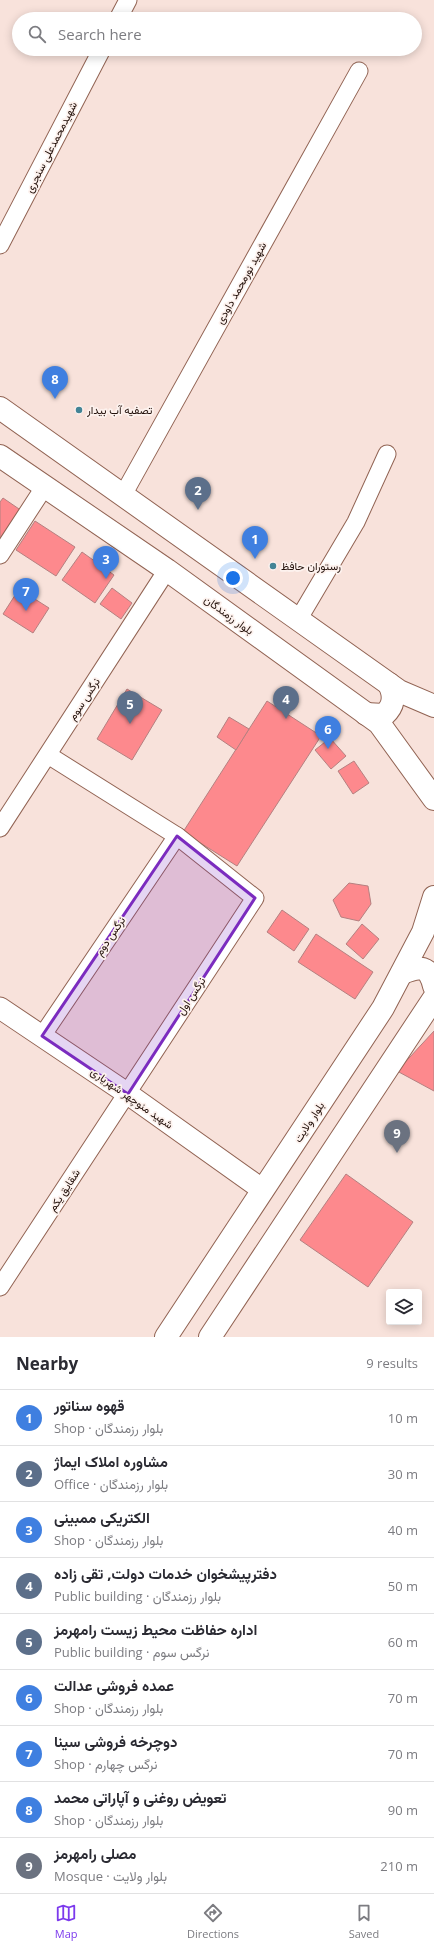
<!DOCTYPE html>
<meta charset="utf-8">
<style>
:root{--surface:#fff;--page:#f7f7f7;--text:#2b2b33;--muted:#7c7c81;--line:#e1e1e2;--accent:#7c3aed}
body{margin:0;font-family:"Open Sans",Vazirmatn,sans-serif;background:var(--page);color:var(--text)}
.controls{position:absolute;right:12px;bottom:12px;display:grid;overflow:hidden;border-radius:4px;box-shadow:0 2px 10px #0003}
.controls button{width:36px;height:36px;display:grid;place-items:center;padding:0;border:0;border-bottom:1px solid var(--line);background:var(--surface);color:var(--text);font:20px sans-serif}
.you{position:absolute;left:233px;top:578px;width:14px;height:14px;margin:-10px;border:3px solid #fff;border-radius:50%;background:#1a73e8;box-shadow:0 0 0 6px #1a73e833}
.badge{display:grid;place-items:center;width:26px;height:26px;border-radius:50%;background:var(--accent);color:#fff;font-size:13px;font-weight:700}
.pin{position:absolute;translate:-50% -33px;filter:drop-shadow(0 1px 2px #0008)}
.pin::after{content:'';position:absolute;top:21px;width:14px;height:12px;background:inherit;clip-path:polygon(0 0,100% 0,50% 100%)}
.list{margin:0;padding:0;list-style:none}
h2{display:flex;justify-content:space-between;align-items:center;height:52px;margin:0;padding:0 16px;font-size:17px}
h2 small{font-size:13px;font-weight:400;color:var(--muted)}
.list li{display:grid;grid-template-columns:26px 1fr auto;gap:12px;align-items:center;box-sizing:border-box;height:56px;padding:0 16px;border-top:1px solid var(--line)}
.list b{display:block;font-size:15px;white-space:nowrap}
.list p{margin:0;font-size:13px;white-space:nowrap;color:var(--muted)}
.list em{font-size:13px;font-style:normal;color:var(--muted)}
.icon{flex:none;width:22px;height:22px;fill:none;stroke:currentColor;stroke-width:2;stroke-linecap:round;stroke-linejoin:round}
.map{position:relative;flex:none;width:434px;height:1337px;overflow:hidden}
.search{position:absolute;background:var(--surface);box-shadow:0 2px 10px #0003;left:12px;right:12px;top:12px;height:44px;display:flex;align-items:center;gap:10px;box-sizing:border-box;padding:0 14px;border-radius:22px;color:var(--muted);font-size:15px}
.sheet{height:556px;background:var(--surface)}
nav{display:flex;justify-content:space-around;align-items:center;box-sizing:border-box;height:56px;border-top:1px solid var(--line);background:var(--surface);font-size:11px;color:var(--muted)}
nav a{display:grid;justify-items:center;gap:2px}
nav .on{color:var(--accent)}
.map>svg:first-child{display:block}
.building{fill:#fd898d;stroke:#b58080}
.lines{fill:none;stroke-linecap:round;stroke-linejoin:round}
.minor-casing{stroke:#916353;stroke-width:19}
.tertiary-casing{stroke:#916353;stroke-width:23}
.secondary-casing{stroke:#916353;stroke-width:24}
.minor{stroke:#fff;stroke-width:17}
.tertiary{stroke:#fff;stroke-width:21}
.secondary{stroke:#fff;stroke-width:22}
.marked{fill:#7b2cbf;fill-opacity:0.2;stroke:#7b2cbf;stroke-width:3;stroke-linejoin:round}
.poi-dot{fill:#438496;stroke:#fdf2ee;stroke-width:1.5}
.labels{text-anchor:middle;stroke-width:3.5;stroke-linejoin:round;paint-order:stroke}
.street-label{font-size:11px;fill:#210f09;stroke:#fdf2ee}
.poi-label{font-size:11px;fill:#210f09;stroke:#fdf2ee;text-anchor:start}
</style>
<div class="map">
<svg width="434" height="1337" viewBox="0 0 434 1337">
<rect width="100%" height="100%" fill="#f8e2db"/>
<g class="building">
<polygon points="3,498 22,511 0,543 0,502"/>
<polygon points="35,521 75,547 56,576 16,550"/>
<polygon points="82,552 114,575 95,603 62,580"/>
<polygon points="112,588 132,603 121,619 100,604"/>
<polygon points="19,589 49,608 33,633 3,614"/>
<polygon points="127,689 162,710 132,760 97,739"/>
<polygon points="267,701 321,736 237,866 183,832"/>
<polygon points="229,717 249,729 236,750 217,737"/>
<polygon points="330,738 346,756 331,769 315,750"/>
<polygon points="354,761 369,783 353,794 338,771"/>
<polygon points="349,883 368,886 371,904 359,921 341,917 333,900"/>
<polygon points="282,910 309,929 294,951 267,932"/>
<polygon points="362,924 379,939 363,959 346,944"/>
<polygon points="316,934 373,972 355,999 298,962"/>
<polygon points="434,1031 434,1091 397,1071"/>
<polygon points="346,1174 413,1222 368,1287 300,1240"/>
</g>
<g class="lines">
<g class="minor-casing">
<g id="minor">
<polyline points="118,19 128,0"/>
<polyline points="0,245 102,49"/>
<polyline points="123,495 359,71"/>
<polyline points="0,555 45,486"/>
<polyline points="298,620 356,522 387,454"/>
<polyline points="0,828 167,570"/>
<polyline points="42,1036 177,836"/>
<polyline points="0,1287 255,898 177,836 48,755"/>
</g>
</g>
<g class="tertiary-casing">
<polyline id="tertiary" points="0,1008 128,1094 263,1190"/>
</g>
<g class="secondary-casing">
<g id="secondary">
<polyline points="0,408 399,691 434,706"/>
<polyline points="0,456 167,570 379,723 434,799"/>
<path d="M366 714 384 715C394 706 395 696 389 684"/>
<path d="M402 973C420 966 429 965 434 986"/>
<polyline points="166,1337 383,1008 423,932 434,897"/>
<polyline points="210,1337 434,998"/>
</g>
</g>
<use href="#minor" class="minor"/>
<use href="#tertiary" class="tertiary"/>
<use href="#secondary" class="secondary"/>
</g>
<path class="marked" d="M177 836 255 898 128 1094 42 1036Z"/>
<g class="poi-dot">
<circle cx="79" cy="410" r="4"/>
<circle cx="273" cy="566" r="4"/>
</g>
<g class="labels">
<g class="street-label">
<text transform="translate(51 147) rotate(-63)" y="4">شهیدمحمدعلی سنجری</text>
<text transform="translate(241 283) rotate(-61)" y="4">شهید نورمحمد داودی</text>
<text transform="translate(229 615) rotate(36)" y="4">بلوار رزمندگان</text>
<text transform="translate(84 699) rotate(-57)" y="4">نرگس سوم</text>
<text transform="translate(110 936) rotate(-56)" y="4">نرگس دوم</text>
<text transform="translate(191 996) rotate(-57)" y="4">نرگس اول</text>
<text transform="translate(132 1098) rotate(35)" y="4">شهید منوچهر شهریاری</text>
<text transform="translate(309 1122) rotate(-57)" y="4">بلوار ولایت</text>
<text transform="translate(64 1190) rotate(-57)" y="4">شقایق یکم</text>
</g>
<g class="poi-label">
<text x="87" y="414">تصفیه آب بیدار</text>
<text x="281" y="570">رستوران حافظ</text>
</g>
</g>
</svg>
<div class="controls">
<button><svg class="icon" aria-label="layers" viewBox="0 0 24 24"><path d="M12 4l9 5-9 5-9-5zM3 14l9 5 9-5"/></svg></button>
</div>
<div class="you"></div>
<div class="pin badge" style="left:255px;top:559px;background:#3f7fe0">1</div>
<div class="pin badge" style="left:198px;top:510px;background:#5c6f8a">2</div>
<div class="pin badge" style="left:106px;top:579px;background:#3f7fe0">3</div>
<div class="pin badge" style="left:286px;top:719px;background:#5c6f8a">4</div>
<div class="pin badge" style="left:130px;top:724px;background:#5c6f8a">5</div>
<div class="pin badge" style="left:328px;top:749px;background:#3f7fe0">6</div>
<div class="pin badge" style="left:26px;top:611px;background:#3f7fe0">7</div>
<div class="pin badge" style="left:55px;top:399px;background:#3f7fe0">8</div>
<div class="pin badge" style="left:397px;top:1153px;background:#6b7280">9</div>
<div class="search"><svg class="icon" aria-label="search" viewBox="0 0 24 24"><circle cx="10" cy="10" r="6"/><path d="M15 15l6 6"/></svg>Search here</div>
</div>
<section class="sheet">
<h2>Nearby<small>9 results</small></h2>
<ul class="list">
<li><span class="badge" style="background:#3f7fe0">1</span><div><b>قهوه سناتور</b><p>Shop · بلوار رزمندگان</p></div><em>10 m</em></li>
<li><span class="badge" style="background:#5c6f8a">2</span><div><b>مشاور‌ه املاک ایماژ</b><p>Office · بلوار رزمندگان</p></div><em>30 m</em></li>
<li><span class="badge" style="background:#3f7fe0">3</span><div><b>الکتریکی ممبینی</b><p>Shop · بلوار رزمندگان</p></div><em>40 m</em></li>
<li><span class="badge" style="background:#5c6f8a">4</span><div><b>دفترپیشخوان خدمات دولت, تقی زاده</b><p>Public building · بلوار رزمندگان</p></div><em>50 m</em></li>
<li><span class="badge" style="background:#5c6f8a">5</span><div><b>اداره حفاظت محیط زیست رامهرمز</b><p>Public building · نرگس سوم</p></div><em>60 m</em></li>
<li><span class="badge" style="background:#3f7fe0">6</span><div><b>عمده فروشی عدالت</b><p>Shop · بلوار رزمندگان</p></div><em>70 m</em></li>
<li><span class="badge" style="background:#3f7fe0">7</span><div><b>دوچرخه فروشی سینا</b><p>Shop · نرگس چهارم</p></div><em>70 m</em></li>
<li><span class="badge" style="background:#3f7fe0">8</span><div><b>تعویض روغنی و آپاراتی محمد</b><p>Shop · بلوار رزمندگان</p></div><em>90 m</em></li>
<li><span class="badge" style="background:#6b7280">9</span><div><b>مصلی رامهرمز</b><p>Mosque · بلوار ولایت</p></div><em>210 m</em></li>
</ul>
</section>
<nav>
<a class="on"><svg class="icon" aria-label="map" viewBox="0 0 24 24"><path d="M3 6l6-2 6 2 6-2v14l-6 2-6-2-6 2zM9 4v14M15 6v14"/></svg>Map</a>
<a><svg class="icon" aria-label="directions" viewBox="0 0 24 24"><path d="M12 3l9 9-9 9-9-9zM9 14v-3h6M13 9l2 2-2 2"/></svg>Directions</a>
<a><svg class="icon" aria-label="saved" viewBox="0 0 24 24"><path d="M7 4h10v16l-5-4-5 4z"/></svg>Saved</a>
</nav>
